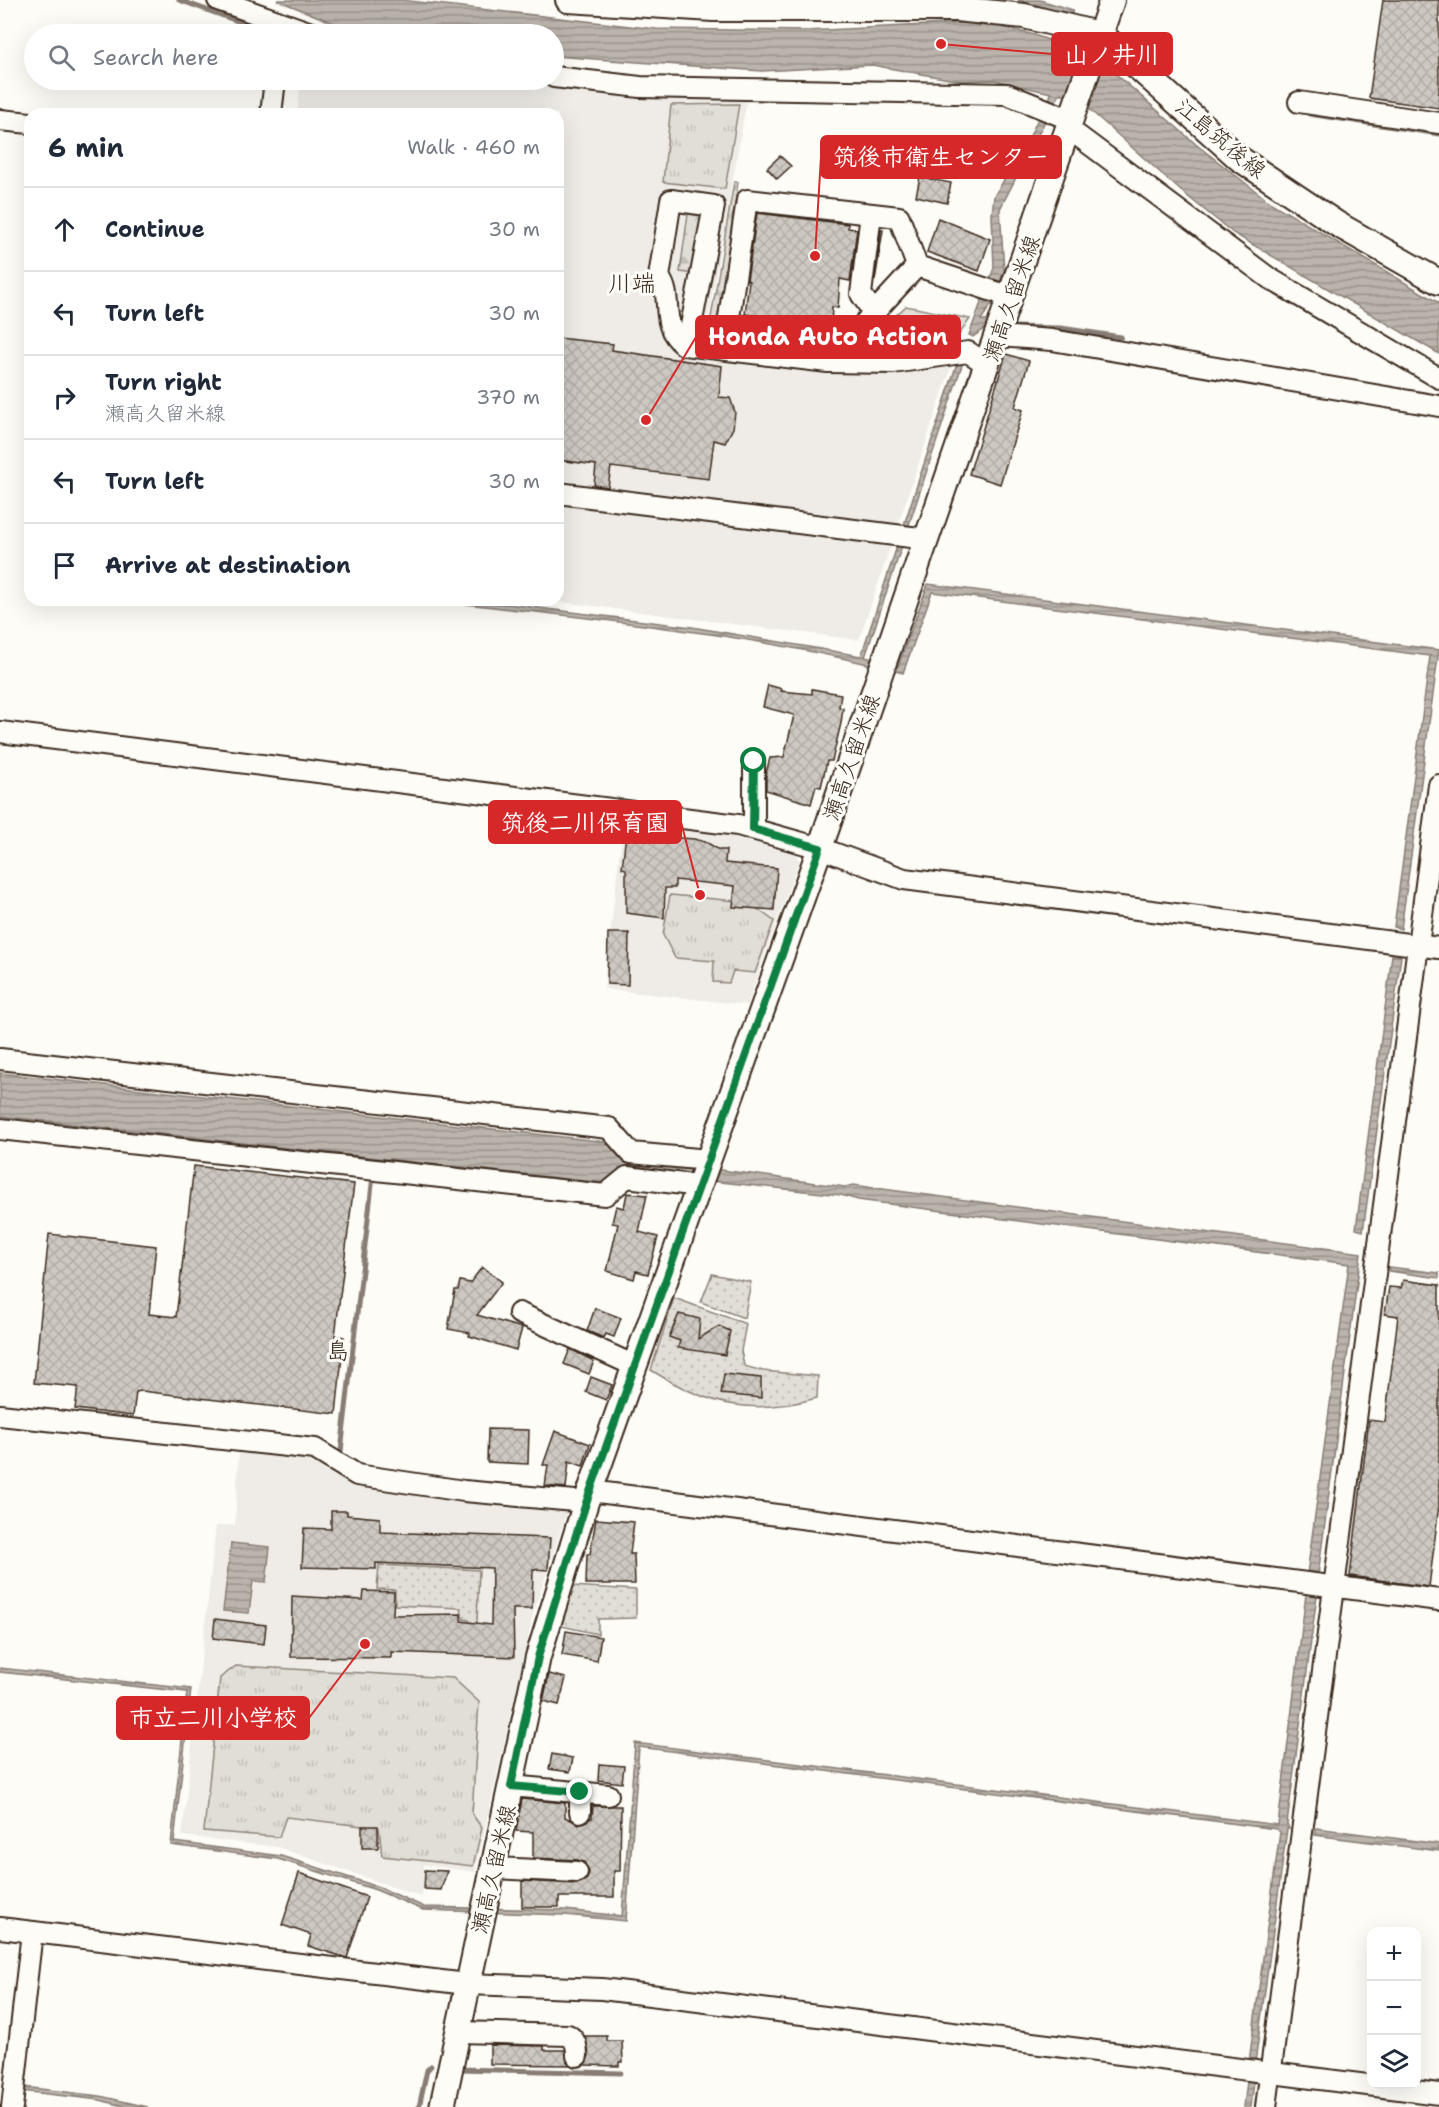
<!DOCTYPE html>
<meta charset="utf-8">
<style>
:root{--surface:#fff;--page:#f6f6f7;--text:#1f2937;--muted:#747a83;--line:#e0e1e3}
body{margin:0;font-family:"Shantell Sans","Klee One",sans-serif;background:var(--page);color:var(--text)}
.controls{position:absolute;right:18px;bottom:18px;display:grid;overflow:hidden;border-radius:12px;box-shadow:0 6px 24px #0002}
.controls button{width:54px;height:54px;display:grid;place-items:center;padding:0;border:0;border-bottom:2px solid var(--line);background:var(--surface);color:var(--text);font:30px sans-serif}
.stop{position:absolute;width:18px;height:18px;margin:-14px;border:4px solid #0b8043;border-radius:50%;background:#fff}
.stop.end{background:#0b8043;border-color:#fff;box-shadow:0 2px 6px #0008}
.list{margin:0;padding:0;list-style:none}
h2{display:flex;justify-content:space-between;align-items:center;height:78px;margin:0;padding:0 24px;font-size:26px}
h2 small{font-size:20px;font-weight:400;color:var(--muted)}
.list li{display:grid;grid-template-columns:39px 1fr auto;gap:18px;align-items:center;box-sizing:border-box;height:84px;padding:0 24px;border-top:2px solid var(--line)}
.list b{display:block;font-size:22px;white-space:nowrap}
.list p{margin:0;font-size:20px;white-space:nowrap;color:var(--muted)}
.list em{font-size:20px;font-style:normal;color:var(--muted)}
.icon{flex:none;width:33px;height:33px;fill:none;stroke:currentColor;stroke-width:2;stroke-linecap:round;stroke-linejoin:round}
.map{position:relative;flex:none;width:1439px;height:2107px;overflow:hidden}
.search{position:absolute;background:var(--surface);box-shadow:0 6px 24px #0002;left:24px;top:24px;width:540px;height:66px;display:flex;align-items:center;gap:15px;box-sizing:border-box;padding:0 21px;border-radius:33px;color:var(--muted);font-size:22px}
.panel{position:absolute;background:var(--surface);box-shadow:0 6px 24px #0002;left:24px;top:108px;width:540px;height:498px;border-radius:18px}
.map>svg:first-child{display:block}
.built{fill:#efece7}
.grass{fill:url(#grass-tufts);stroke:#8e847a;stroke-width:1.5}
.forest{fill:url(#forest-firs);stroke:#8e847a;stroke-width:1.5}
.garden{fill:url(#garden-dots);stroke:#8e847a;stroke-width:1.5}
.water{fill:url(#water-rules);stroke:#887d74;stroke-width:1.5}
.lines{fill:none;stroke-linecap:round;stroke-linejoin:round}
.stream{stroke:#887d74;stroke-width:5}
.building{fill:url(#building-cross-hatch);stroke:#3b2a1e;stroke-width:1.5}
.minor-casing{stroke:#3b2a1e;stroke-width:24}
.major-casing{stroke:#3b2a1e;stroke-width:28}
.minor{stroke:#fdfcf7;stroke-width:20}
.major{stroke:#fdfcf7;stroke-width:24}
.route{stroke:#0b8043;stroke-width:8}
.labels{text-anchor:middle;stroke-width:6;stroke-linejoin:round;paint-order:stroke}
.street-label{font-size:22px;fill:#3b2a1e;stroke:#fdfcf7}
.neighbourhood-label{font-size:24px;fill:#3b2a1e;stroke:#fdfcf7}
.leader{fill:none;stroke:#d62828;stroke-width:2}
.callout-dot{fill:#d62828;stroke:#fdfcf7;stroke-width:2}
.callout{fill:#d62828;stroke:#d62828;stroke-width:2}
.callout-label{font-size:24px;text-anchor:middle;font-weight:bold;fill:#fff}
</style>
<div class="map">
<svg width="1439" height="2107" viewBox="0 0 1439 2107">
<defs>
<pattern id="grass-tufts" width="24" height="20" patternUnits="userSpaceOnUse" patternTransform="scale(1.5)"><rect width="24" height="20" fill="#e1ded7"/><path d="M3 7l-1-3M5 7V3M7 7l1-3M15 17l-1-3M17 17v-4M19 17l1-3" fill="none" stroke="#c2bfb8"/></pattern>
<pattern id="forest-firs" width="22" height="20" patternUnits="userSpaceOnUse" patternTransform="scale(1.5)"><rect width="22" height="20" fill="#e1ded7"/><path d="M5 1l3.5 6h-7zM16 11l3.5 6h-7z" fill="#c2bfb8"/></pattern>
<pattern id="garden-dots" width="8" height="8" patternUnits="userSpaceOnUse" patternTransform="scale(1.5)"><rect width="8" height="8" fill="#e1ded7"/><path d="M2 2h.1M6 6h.1" fill="none" stroke="#c2bfb8" stroke-width="1.8" stroke-linecap="round"/></pattern>
<pattern id="water-rules" width="6" height="5" patternUnits="userSpaceOnUse" patternTransform="scale(1.5)"><rect width="6" height="5" fill="#bbb4ad"/><path d="M0 2.5h6" fill="none" stroke="#99938c"/></pattern>
<pattern id="building-cross-hatch" width="8" height="8" patternUnits="userSpaceOnUse" patternTransform="scale(1.5)"><rect width="8" height="8" fill="#cdc8c2"/><path d="M0 0l8 8M0 8l8-8" fill="none" stroke="#b1aca6"/></pattern>
</defs>
<rect width="100%" height="100%" fill="#fdfcf7"/>
<filter id="ink" filterUnits="userSpaceOnUse"><feTurbulence type="fractalNoise" baseFrequency=".0167" numOctaves="2"/><feDisplacementMap in="SourceGraphic" scale="12" xChannelSelector="R" yChannelSelector="G"/><feConvolveMatrix kernelMatrix="1 2 1 2 8 2 1 2 1" color-interpolation-filters="sRGB"/></filter>
<g filter="url(#ink)">
<g class="built">
<polygon points="301,80 514,80 673,97 748,94 705,336 832,353 893,351 960,341 859,640 546,600 558,600 558,114 297,114"/>
<polygon points="623,822 724,833 796,854 799,861 747,1005 604,989"/>
<polygon points="239,1447 306,1454 348,1482 456,1501 568,1509 534,1611 475,1872 424,1865 422,1897 277,1847 182,1836 216,1526 235,1525"/>
</g>
<g class="grass">
<polygon points="739,104 725,189 663,182 671,105"/>
<polygon points="670,895 748,902 774,921 755,973 733,971 729,983 713,982 714,961 675,958 663,935"/>
<polygon points="236,1666 453,1678 479,1702 472,1814 482,1828 473,1866 382,1856 379,1828 286,1817 279,1837 204,1831 220,1678"/>
</g>
<g class="forest">
<polygon points="734,182 738,182 717,331 851,346 872,337 906,306 970,319 958,336 893,349 832,351 708,335"/>
<polygon points="688,214 703,216 695,274 680,272"/>
</g>
<g class="garden">
<polygon points="712,1274 751,1282 744,1318 701,1302"/>
<path d="M674 1298 746 1324 741 1351 744 1366 763 1371 818 1376 817 1398C751 1416 708 1406 651 1370Z"/>
<polygon points="379,1565 479,1570 477,1623 470,1623 469,1620 463,1619 461,1608 395,1605 395,1590 377,1589"/>
<polygon points="572,1586 636,1590 636,1618 598,1619 598,1634 561,1626"/>
</g>
<g class="water">
<polygon points="277,0 401,0 656,29 806,31 965,23 991,24 1031,34 1066,46 1102,62 1198,146 1271,203 1439,303 1439,354 1233,233 1181,191 1090,110 1061,93 1055,102 1049,101 1051,93 994,80 960,81 872,65 762,71 554,56 554,34 372,34 356,32"/>
<polygon points="1018,0 1040,0 1073,10 1071,16"/>
<polygon points="1040,114 1047,117 1000,209 1004,271 992,303 981,320 1015,327 984,329 973,337 969,335 994,268 992,214 994,196 1025,147"/>
<path d="M960 354 965 356 865 657 898 666 928 584 1439 650 1401 929 1394 927 1430 656 932 592 903 673C750 632 590 619 433 600H475L692 627 861 656Z"/>
<polygon points="1392,955 1401,956 1363,1231 1356,1229"/>
<path d="M0 1073 607 1142 621 1159C696 1165 770 1177 845 1187L853 1185 1361 1253 1318 1575 1307 1574 1349 1264 858 1200 841 1195 619 1171 603 1183 0 1116Z"/>
<polygon points="1389,1267 1439,1273 1439,1278 1389,1271"/>
<polygon points="231,1543 270,1547 266,1582 253,1581 249,1613 223,1611"/>
<polygon points="1306,1594 1317,1595 1287,1824 1289,1829 1287,1829 1255,2063 1249,2062 1280,1832 1276,1829 639,1747 626,1921 565,1915 423,1910 376,1890 278,1859 171,1845 187,1692 0,1672 0,1668 191,1689 174,1842 281,1856 379,1887 424,1907 565,1910 622,1916 635,1743 1278,1825"/>
<polygon points="1316,1828 1439,1844 1439,1851 1315,1835"/>
<polygon points="1247,2081 1254,2081 1251,2107 1244,2107"/>
<polygon points="23,2087 100,2096 148,2107 126,2107 100,2100 22,2091"/>
</g>
<g class="lines">
<g class="stream">
<polyline points="179,0 265,31"/>
<polyline points="1309,114 1439,134"/>
<polyline points="1015,327 1061,328 1121,337"/>
<polyline points="340,1460 373,1176"/>
<polyline points="367,1485 387,1488"/>
<polyline points="458,2069 621,2073"/>
<polyline points="419,2107 427,2070 431,2066"/>
</g>
</g>
<g class="building">
<polygon points="1383,0 1439,0 1439,108 1369,98"/>
<polygon points="780,156 791,166 777,179 767,168"/>
<polygon points="920,177 951,183 947,203 916,196"/>
<polygon points="757,213 848,224 848,228 857,229 850,281 840,279 838,308 832,307 831,328 745,314 749,281 747,280"/>
<polygon points="938,218 990,239 979,271 927,252"/>
<polygon points="881,230 883,230 875,281"/>
<polygon points="558,338 613,344 612,350 722,366 719,397 730,398 735,412 733,428 725,443 714,440 709,479 611,467 608,487 594,485 596,465 558,460"/>
<polygon points="1006,354 1029,361 1015,407 1023,410 1000,484 969,474"/>
<polygon points="768,685 782,689 781,691 812,694 812,689 841,694 839,707 843,708 841,723 832,761 827,761 821,787 816,786 811,804 766,790 766,773 770,758 784,757 794,715 763,707"/>
<polygon points="626,834 694,839 706,842 719,850 726,850 725,863 777,868 774,910 733,907 735,886 675,880 675,888 665,888 664,918 626,913 626,869 622,868"/>
<polygon points="608,933 629,933 628,985 607,984"/>
<polygon points="194,1166 354,1184 335,1336 344,1337 336,1414 141,1391 136,1392 133,1416 75,1409 78,1387 34,1383 49,1234 156,1246 149,1314 176,1317"/>
<polygon points="627,1193 647,1195 639,1232 658,1237 648,1274 636,1271 634,1279 607,1271 618,1224 612,1223 616,1206 624,1208"/>
<polygon points="482,1267 502,1282 477,1315 522,1328 516,1350 469,1336 470,1333 448,1329 455,1290 458,1290 460,1281 470,1283"/>
<polygon points="1403,1280 1439,1285 1439,1505 1429,1587 1350,1576 1369,1420 1385,1422 1398,1316 1385,1314 1389,1287 1401,1288"/>
<polygon points="595,1308 621,1318 614,1337 606,1334 604,1338 587,1331"/>
<polygon points="679,1314 700,1319 698,1339 719,1326 730,1331 725,1355 678,1348 680,1341 669,1337"/>
<polygon points="570,1349 594,1361 589,1374 564,1364"/>
<polygon points="724,1374 761,1378 761,1398 721,1394"/>
<polygon points="591,1377 612,1385 606,1400 586,1392"/>
<polygon points="488,1429 529,1430 528,1464 487,1462"/>
<polygon points="555,1431 590,1444 583,1466 569,1461 566,1488 545,1486 548,1465 543,1465"/>
<polygon points="331,1511 347,1511 347,1515 380,1518 380,1532 550,1538 548,1570 533,1569 532,1609 513,1609 514,1657 391,1652 391,1658 291,1657 292,1596 363,1600 364,1591 394,1592 393,1615 461,1614 461,1621 491,1625 492,1568 376,1563 376,1569 302,1567 304,1528 331,1529"/>
<polygon points="596,1519 634,1522 630,1554 634,1554 635,1584 586,1584 587,1554 590,1554"/>
<polygon points="215,1619 266,1625 264,1644 213,1638"/>
<polygon points="566,1631 601,1637 597,1661 562,1655"/>
<polygon points="549,1674 566,1678 559,1705 543,1701"/>
<polygon points="552,1754 573,1758 570,1772 549,1769"/>
<polygon points="599,1764 624,1766 622,1783 598,1780"/>
<polygon points="522,1799 565,1803 565,1817 579,1824 592,1818 593,1806 621,1806 620,1871 614,1871 614,1897 559,1897 559,1907 522,1907 522,1881 577,1884 587,1879 589,1872 584,1862 578,1860 533,1858 533,1832 516,1831"/>
<rect x="362" y="1826" width="16" height="22"/>
<polygon points="425,1870 447,1871 441,1890 424,1889"/>
<polygon points="299,1873 367,1897 347,1958 308,1946 311,1935 282,1925"/>
<polygon points="585,2036 607,2036 607,2041 622,2041 623,2062 619,2062 619,2066 584,2065 589,2056"/>
<polygon points="490,2045 544,2046 544,2050 565,2050 570,2065 490,2064"/>
</g>
<g class="lines">
<g class="minor-casing">
<g id="minor">
<polyline points="218,0 314,34"/>
<polyline points="554,77 640,87 1007,94 1064,117"/>
<polyline points="1299,102 1439,123"/>
<polyline points="271,114 275,80"/>
<polyline points="0,120 30,123"/>
<polyline points="1069,129 1269,278 1439,378"/>
<polyline points="871,214 861,294 869,306 879,307"/>
<polyline points="917,266 847,342 728,324 747,200 899,217 917,266 1011,297"/>
<path d="M690 331 714 206 671 200 659 277C675 299 657 323 684 345L828 362 893 363 968 352 988 365"/>
<polyline points="998,336 1052,340 1439,406"/>
<polyline points="558,493 927,539"/>
<polyline points="0,732 738,825 820,848 904,879 1439,948"/>
<polyline points="754,829 754,761"/>
<polyline points="0,1059 609,1128 631,1153 709,1160"/>
<polyline points="0,1129 605,1195 627,1177 699,1186"/>
<polyline points="519,1313 635,1366"/>
<polyline points="0,1415 315,1449 357,1475 464,1491 586,1502"/>
<polyline points="590,1491 1439,1600"/>
<polyline points="511,1786 608,1795"/>
<polyline points="580,1812 580,1792"/>
<polyline points="493,1868 577,1872"/>
<polyline points="0,1928 467,1984 602,1989 1439,2094"/>
<path d="M458 2032 568 2035C576 2040 577 2046 577 2056"/>
<polyline points="12,2107 32,1932"/>
<polyline points="1266,2107 1439,785"/>
</g>
</g>
<g class="major-casing">
<g id="major">
<polyline points="568,0 713,9 956,9 1024,16 1102,35 1240,159 1337,224 1439,282"/>
<polyline points="442,2107 538,1657 586,1502 820,848 1112,0"/>
</g>
</g>
<use href="#minor" class="minor"/>
<use href="#major" class="major"/>
</g>
</g>
<g class="lines" filter="url(#ink)">
<polyline class="route" points="580,1792 511,1786 538,1657 586,1503 820,848 753,829 754,761"/>
</g>
<g class="labels">
<g class="street-label">
<text transform="translate(1221 138) rotate(40)" y="8">江島筑後線</text>
<text transform="translate(1011 298) rotate(-71)" y="8">瀬高久留米線</text>
<text transform="translate(851 757) rotate(-71)" y="8">瀬高久留米線</text>
<text transform="translate(493 1869) rotate(-77)" y="8">瀬高久留米線</text>
</g>
<g class="neighbourhood-label">
<text x="632" y="291">川端</text>
<text x="338" y="1359">島</text>
</g>
</g>
<path class="leader" d="M941 44L1052 54M815 256L821 157M646 420L696 337M700 895L681 822M365 1644L309 1718"/>
<g class="callout-dot">
<circle cx="941" cy="44" r="6"/>
<circle cx="815" cy="256" r="6"/>
<circle cx="646" cy="420" r="6"/>
<circle cx="700" cy="895" r="6"/>
<circle cx="365" cy="1644" r="6"/>
</g>
<g class="callout">
<rect x="1052" y="33" width="120" height="42" rx="6"/>
<rect x="821" y="136" width="240" height="42" rx="6"/>
<rect x="696" y="316" width="264" height="42" rx="6"/>
<rect x="489" y="801" width="192" height="42" rx="6"/>
<rect x="117" y="1697" width="192" height="42" rx="6"/>
</g>
<g class="callout-label">
<text x="1112" y="63">山ノ井川</text>
<text x="941" y="165">筑後市衛生センター</text>
<text x="828" y="345">Honda Auto Action</text>
<text x="585" y="831">筑後二川保育園</text>
<text x="213" y="1726">市立二川小学校</text>
</g>
</svg>
<div class="controls">
<button>+</button>
<button>−</button>
<button><svg class="icon" aria-label="layers" viewBox="0 0 24 24"><path d="M12 4l9 5-9 5-9-5zM3 14l9 5 9-5"/></svg></button>
</div>
<div class="stop" style="left:754px;top:761px"></div>
<div class="stop end" style="left:580px;top:1792px"></div>
<div class="search"><svg class="icon" aria-label="search" viewBox="0 0 24 24"><circle cx="10" cy="10" r="6"/><path d="M15 15l6 6"/></svg>Search here</div>
<section class="panel">
<h2>6 min<small>Walk · 460 m</small></h2>
<ul class="list">
<li><svg class="icon" aria-label="ahead" viewBox="0 0 24 24"><path d="M12 20V5M6 11l6-6 6 6"/></svg><div><b>Continue</b></div><em>30 m</em></li>
<li><svg class="icon" aria-label="left" viewBox="0 0 24 24"><path d="M17 20v-9H6M10 6l-5 5 5 5"/></svg><div><b>Turn left</b></div><em>30 m</em></li>
<li><svg class="icon" aria-label="right" viewBox="0 0 24 24"><path d="M7 20v-9h11M14 6l5 5-5 5"/></svg><div><b>Turn right</b><p>瀬高久留米線</p></div><em>370 m</em></li>
<li><svg class="icon" aria-label="left" viewBox="0 0 24 24"><path d="M17 20v-9H6M10 6l-5 5 5 5"/></svg><div><b>Turn left</b></div><em>30 m</em></li>
<li><svg class="icon" aria-label="arrive" viewBox="0 0 24 24"><path d="M6 21V4h12l-3 4 3 4H6"/></svg><div><b>Arrive at destination</b></div></li>
</ul>
</section>
</div>
